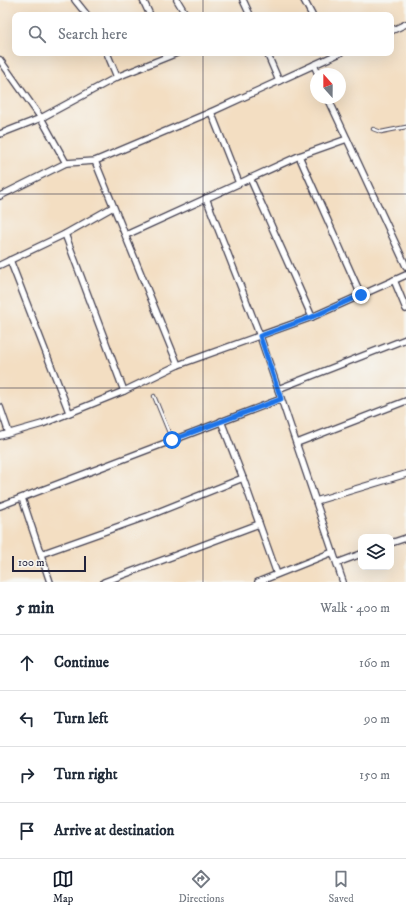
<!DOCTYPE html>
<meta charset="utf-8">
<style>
:root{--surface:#fff;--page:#f6f6f7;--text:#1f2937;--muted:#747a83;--line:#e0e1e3;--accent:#111827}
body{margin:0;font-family:"IM FELL DW Pica",serif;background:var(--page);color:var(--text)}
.controls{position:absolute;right:12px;bottom:12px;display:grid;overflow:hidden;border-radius:8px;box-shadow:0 4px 16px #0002}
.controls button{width:36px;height:36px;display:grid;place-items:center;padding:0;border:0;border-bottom:1px solid var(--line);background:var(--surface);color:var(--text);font:20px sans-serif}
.compass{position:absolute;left:310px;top:68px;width:36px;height:36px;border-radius:50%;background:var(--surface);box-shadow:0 4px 16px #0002;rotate:339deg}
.scale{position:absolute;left:12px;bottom:10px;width:74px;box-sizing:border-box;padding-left:4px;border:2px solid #22223b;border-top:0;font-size:11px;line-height:14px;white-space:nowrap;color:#22223b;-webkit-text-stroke:3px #f6f6f2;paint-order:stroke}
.stop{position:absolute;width:12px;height:12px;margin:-9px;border:3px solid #1a73e8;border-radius:50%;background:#fff}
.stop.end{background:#1a73e8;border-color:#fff;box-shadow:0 1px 4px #0008}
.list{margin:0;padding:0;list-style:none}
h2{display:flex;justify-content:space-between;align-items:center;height:52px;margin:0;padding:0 16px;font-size:17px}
h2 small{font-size:13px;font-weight:400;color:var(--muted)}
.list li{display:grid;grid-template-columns:26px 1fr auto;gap:12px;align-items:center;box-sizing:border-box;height:56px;padding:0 16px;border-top:1px solid var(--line)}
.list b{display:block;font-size:15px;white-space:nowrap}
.list em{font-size:13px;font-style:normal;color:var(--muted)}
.icon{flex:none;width:22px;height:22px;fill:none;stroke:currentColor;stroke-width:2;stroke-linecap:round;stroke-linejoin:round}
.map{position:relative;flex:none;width:406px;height:582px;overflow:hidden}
.search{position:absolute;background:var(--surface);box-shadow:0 4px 16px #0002;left:12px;right:12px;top:12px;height:44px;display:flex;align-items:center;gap:10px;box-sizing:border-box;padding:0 14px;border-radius:8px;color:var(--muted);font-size:15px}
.sheet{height:276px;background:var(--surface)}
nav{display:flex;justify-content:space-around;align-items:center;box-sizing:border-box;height:56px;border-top:1px solid var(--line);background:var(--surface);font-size:11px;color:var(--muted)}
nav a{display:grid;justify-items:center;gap:2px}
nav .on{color:var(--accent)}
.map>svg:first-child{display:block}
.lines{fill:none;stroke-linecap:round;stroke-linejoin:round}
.lane-casing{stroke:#413e4f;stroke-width:4.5}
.street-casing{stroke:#413e4f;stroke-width:8}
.lane{stroke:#fff;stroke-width:2.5}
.street{stroke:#fff;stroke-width:5.5}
.route{stroke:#1a73e8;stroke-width:5}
.grid{fill:none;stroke:#22223b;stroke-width:1;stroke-opacity:0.55}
</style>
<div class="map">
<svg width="406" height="582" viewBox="0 0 406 582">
<rect width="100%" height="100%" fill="#f6f6f2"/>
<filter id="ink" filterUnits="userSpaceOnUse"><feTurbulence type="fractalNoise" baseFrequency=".025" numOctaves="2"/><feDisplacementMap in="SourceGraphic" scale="8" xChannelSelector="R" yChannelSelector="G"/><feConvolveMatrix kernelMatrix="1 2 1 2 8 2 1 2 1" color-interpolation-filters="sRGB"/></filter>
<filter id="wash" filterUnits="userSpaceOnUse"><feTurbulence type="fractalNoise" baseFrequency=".012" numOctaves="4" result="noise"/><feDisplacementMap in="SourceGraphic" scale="16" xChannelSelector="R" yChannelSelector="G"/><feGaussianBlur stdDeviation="0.9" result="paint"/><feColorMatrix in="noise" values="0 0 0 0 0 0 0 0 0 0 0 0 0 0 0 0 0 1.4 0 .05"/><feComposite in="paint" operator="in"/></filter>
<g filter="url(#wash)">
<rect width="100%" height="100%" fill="#f3dec2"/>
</g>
<g filter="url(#ink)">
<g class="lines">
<g class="lane-casing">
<g id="lane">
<polyline points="373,129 381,132 406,127"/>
<polyline points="154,396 172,440"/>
</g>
</g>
<g class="street-casing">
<g id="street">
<polyline points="75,0 87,15"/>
<polyline points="143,0 150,15"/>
<polyline points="177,0 186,15"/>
<polyline points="243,0 250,15"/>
<polyline points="304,0 312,15"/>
<polyline points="391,31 406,24"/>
<polyline points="107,53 117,77"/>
<polyline points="267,53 279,81"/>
<polyline points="0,60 41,118 66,163"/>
<polyline points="314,65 318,74"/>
<polyline points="328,98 406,266"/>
<polyline points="211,112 239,183"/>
<polyline points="0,134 41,118 117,77 177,53"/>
<polyline points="299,156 361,295"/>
<polyline points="95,161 178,365"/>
<polyline points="250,178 312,317"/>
<polyline points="0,196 66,163 95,161 211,112 340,53"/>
<polyline points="206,198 260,336 343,582"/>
<polyline points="65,234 124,391"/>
<polyline points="126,235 299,156 347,139"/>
<polyline points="10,260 69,412"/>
<polyline points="0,265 65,234 113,207"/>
<polyline points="394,280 406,309"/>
<polyline points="278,389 406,339"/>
<polyline points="0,407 9,433"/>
<polyline points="221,421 243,478 277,574"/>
<polyline points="0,436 42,424 124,391 178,365 312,317 406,275"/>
<polyline points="297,443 406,401"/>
<polyline points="22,498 50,582"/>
<polyline points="316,501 406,474"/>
<polyline points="0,506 281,399"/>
<polyline points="391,543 406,538"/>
<polyline points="41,554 148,516 243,478"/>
<polyline points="337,563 361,554"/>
<polyline points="104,582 259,524"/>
<polyline points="258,582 333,552"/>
</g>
</g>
<use href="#lane" class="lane"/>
<use href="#street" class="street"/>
</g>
</g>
<g class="lines" filter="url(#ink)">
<polyline class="route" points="172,440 281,399 260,336 312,317 361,295"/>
</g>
<path class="grid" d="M203 0V15M203 53V582M0 194H406M0 388H406"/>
</svg>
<div class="controls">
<button><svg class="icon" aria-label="layers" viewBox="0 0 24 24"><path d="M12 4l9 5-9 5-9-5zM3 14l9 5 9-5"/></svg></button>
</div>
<svg class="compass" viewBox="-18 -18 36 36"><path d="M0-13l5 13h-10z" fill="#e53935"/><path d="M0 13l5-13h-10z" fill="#747a83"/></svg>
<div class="scale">100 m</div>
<div class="stop" style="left:172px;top:440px"></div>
<div class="stop end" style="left:361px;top:295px"></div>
<div class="search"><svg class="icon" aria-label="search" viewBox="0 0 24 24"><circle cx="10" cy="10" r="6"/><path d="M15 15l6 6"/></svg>Search here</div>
</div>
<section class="sheet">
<h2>5 min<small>Walk · 400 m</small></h2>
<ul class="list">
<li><svg class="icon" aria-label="ahead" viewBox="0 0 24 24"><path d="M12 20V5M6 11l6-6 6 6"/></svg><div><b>Continue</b></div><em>160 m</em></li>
<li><svg class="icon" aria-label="left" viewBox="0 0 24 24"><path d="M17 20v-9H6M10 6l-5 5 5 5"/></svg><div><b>Turn left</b></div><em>90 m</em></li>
<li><svg class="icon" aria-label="right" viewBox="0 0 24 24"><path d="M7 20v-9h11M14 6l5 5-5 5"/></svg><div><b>Turn right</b></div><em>150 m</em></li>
<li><svg class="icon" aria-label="arrive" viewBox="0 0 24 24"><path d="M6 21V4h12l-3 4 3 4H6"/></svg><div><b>Arrive at destination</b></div></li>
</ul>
</section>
<nav>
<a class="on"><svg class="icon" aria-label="map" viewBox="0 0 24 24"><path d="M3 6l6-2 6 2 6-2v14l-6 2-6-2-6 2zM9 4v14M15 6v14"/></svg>Map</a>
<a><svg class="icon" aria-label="directions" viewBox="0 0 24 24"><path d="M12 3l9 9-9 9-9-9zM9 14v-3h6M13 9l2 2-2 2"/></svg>Directions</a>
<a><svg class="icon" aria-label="saved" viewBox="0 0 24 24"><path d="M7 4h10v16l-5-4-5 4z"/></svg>Saved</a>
</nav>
